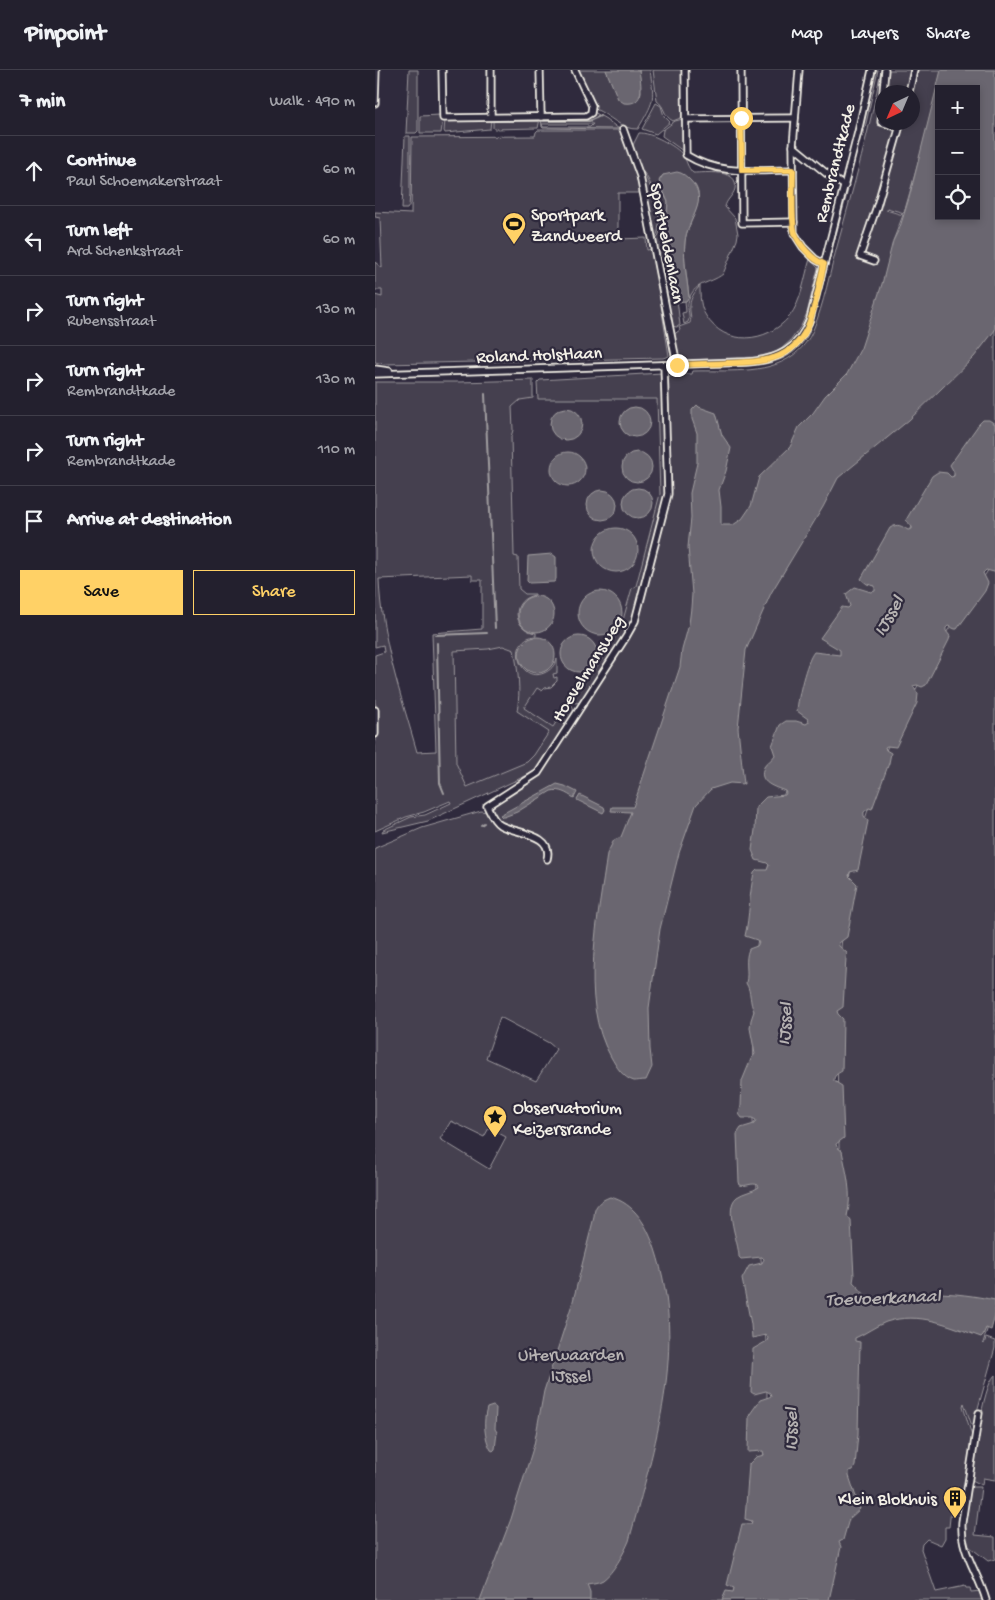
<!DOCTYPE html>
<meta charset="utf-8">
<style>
:root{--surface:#23202e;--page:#2f2d3a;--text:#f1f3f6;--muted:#a3a3aa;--line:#403e4a;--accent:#ffd166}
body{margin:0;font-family:"Gochi Hand",sans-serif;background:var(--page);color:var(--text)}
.controls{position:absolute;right:15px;top:15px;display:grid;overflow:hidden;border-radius:0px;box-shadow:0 2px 8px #0003}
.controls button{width:45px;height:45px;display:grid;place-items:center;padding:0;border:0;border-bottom:1px solid var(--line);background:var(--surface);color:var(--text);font:25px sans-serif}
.compass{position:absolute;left:500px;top:15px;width:45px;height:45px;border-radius:50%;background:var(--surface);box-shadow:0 2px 8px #0003;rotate:224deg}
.stop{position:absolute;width:15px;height:15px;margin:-11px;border:4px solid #ffd166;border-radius:50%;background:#fff}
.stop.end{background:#ffd166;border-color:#fff;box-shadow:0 1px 5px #0008}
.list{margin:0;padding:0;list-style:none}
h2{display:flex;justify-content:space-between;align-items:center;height:65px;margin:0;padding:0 20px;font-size:21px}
h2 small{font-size:16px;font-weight:400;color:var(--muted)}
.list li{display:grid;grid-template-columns:32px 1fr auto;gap:15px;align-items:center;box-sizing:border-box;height:70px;padding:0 20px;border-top:1px solid var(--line)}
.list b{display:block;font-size:19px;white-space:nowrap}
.list p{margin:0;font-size:16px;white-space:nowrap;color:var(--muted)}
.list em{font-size:16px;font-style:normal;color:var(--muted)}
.actions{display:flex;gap:10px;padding:15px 20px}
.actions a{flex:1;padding:11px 0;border:1px solid var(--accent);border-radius:0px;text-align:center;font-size:18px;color:var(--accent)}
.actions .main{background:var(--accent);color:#111}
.icon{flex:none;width:28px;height:28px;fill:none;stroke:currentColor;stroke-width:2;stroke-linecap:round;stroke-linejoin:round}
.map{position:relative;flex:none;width:620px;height:1530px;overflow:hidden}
header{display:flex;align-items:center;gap:30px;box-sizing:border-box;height:70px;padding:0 25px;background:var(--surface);border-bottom:1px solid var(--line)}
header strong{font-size:24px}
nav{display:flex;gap:28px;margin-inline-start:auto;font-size:18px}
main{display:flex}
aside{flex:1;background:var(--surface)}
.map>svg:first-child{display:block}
.built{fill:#3b3647}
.green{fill:#454050;stroke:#9c989c;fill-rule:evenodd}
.water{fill:#6a6670;stroke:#a19ea0;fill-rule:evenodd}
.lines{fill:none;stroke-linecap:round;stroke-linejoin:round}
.stream{stroke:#a19ea0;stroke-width:2}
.minor-casing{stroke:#f4f1e8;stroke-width:9}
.minor{stroke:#2f2a3d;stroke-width:5.5}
.route{stroke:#ffd166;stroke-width:6}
.labels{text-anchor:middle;stroke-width:4.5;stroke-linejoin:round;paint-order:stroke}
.street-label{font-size:18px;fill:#f4f1e8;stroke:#2f2a3d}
.poi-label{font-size:18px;fill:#f4f1e8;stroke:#2f2a3d;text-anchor:start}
.park-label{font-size:18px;fill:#b7b3b3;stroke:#2f2a3d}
.water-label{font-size:19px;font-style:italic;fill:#b6b2b2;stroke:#2f2a3d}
</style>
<header>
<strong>Pinpoint</strong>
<nav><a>Map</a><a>Layers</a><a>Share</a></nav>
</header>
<main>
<aside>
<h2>7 min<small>Walk · 490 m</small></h2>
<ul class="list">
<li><svg class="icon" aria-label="ahead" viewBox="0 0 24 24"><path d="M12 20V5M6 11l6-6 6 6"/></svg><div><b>Continue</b><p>Paul Schoemakerstraat</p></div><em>60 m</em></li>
<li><svg class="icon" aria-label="left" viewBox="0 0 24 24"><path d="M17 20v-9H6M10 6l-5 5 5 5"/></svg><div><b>Turn left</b><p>Ard Schenkstraat</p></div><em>60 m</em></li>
<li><svg class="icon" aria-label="right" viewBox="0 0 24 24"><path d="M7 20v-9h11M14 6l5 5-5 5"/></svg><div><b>Turn right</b><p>Rubensstraat</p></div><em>130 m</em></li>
<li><svg class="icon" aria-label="right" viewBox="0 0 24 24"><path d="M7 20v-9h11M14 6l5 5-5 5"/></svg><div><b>Turn right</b><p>Rembrandtkade</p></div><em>130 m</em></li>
<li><svg class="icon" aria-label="right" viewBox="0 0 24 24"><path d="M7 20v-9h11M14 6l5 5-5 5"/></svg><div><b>Turn right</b><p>Rembrandtkade</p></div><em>110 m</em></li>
<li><svg class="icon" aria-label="arrive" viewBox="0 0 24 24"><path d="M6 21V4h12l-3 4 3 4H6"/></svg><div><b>Arrive at destination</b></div></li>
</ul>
<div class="actions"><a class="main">Save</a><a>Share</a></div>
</aside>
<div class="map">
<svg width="620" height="1530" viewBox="0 0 620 1530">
<rect width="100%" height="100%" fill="#2f2a3d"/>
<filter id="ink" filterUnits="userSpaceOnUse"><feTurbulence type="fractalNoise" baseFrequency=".02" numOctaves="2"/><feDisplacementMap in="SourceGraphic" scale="10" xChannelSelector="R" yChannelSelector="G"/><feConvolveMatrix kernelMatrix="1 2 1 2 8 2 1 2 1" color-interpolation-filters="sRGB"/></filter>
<g filter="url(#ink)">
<polygon class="built" points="282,322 285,424 249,561 196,636 162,698 96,727 81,693 78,581 113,579 128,576 130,327"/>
<g class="green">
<polygon points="34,0 43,0 43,61 41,63 31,63"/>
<path d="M203 0H231L239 18 265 26 266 22 264 0H275C280 32 279 31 263 59 246 60 235 45 220 39L218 31Z"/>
<path d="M278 0H308V47L298 51C288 46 290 36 282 31Z"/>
<polygon points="503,0 488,67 486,66 499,1"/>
<path d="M506 0H620L601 19H564L529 143 512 138 511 140 528 145 518 171 620 192V360L579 405 537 457 500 522 434 653 409 724 393 798 382 875 379 940 378 1051 391 1273 392 1326 389 1382 378 1451 359 1520 355 1530H0V778L47 758 106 741 112 742 118 739V734L167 701 257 563 263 550 297 420 293 392 292 307 301 304H317L318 301C349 300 391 305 417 286 426 280 434 270 438 260 449 234 455 201 463 173 479 115 495 58 506 0ZM508 22H538V52H508ZM125 947 174 973 181 979 161 1011 111 988ZM76 1051 109 1067 114 1058 131 1067 114 1099 65 1069Z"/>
<polygon points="281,33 286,36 289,46 295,52 281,64 267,59"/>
<path d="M219 42 231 49 244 59 168 58 167 57 166 49ZM167 54H218L215 57H168Z"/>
<polygon points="65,45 65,50 68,50 66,63 45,63 45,46"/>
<polygon points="165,49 163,58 119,59 118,58 118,50"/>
<polygon points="308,49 308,81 287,66 288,60 300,51"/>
<polygon points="70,50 116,50 115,59 70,63 69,61"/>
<polygon points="163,60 246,60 260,98 265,123 243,123 243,169 271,168 272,180 277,179 294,286 288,288 9,294 0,292 0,225 7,227 7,220 0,220 0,192 7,198 5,148 0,147 0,142 36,144 37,67 160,66 161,62"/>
<path d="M264 63C275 62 301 76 308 85 312 91 312 97 318 103 330 103 365 98 360 119 358 126 351 130 350 137L360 148 363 164 362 170 348 204C334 215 318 211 313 233 312 240 316 246 313 252L309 254 307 243 311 242 310 231 314 227C312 208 308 190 310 171 312 152 331 133 320 115L288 105 285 109V117L293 132 292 149 294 180 300 212 305 255 302 257 296 256 280 171C282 168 283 168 284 164 289 150 277 104 263 98L257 77Z"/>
<polygon points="30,66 35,66 35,125 34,136 32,139 27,139"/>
<path d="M265 100C276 110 292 157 279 169Z"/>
<polygon points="471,120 473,120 437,255 436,254"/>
<path d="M435 189 443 198 432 243 426 256 416 270 406 279 398 283 382 287 306 290 298 265 305 260 304 257 315 253C317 246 314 242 315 235 315 229 320 221 325 216 325 226 325 237 331 246 350 277 392 273 414 247 427 231 429 208 435 189Z"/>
<path d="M433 261H435C418 296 385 296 351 297 337 297 323 298 309 298 315 296 324 297 332 296 372 295 410 301 433 261Z"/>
<polygon points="287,303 292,420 257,553 207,632 200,633 194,628 209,606 220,599 233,579 236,571 241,566 248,550 257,518 261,516 285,424 282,329 163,329 162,313 165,310"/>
<path d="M158 310V328L145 330 137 337 138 360 136 367 139 486 143 487 144 519 150 524H160V525C135 529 137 560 161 563V566C131 568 143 614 169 603 176 600 179 596 182 589V603L178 604 179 608 182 607V611L176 617 170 618 167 621 162 618 149 638 178 657 193 634 195 636 197 635 200 643 159 702 53 751 7 762 8 760 36 747 50 745 76 733 75 731 49 742 31 747 0 761V677L3 653V643L0 632V585L9 582 8 575 0 577V312H84ZM97 505V510H107V559L57 563 61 681 42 682C26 625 6 568 4 509ZM128 576 139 580C143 600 146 620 142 641L174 662 159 685 152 692 92 717 81 693 79 581 113 579Z"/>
<polygon points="620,490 620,1234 608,1273 609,1274 611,1268 620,1271 620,1278 601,1345 598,1359 589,1333 588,1336 597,1366 587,1440 576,1439 574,1457 570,1457 570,1468 566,1475 552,1469 547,1474 546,1479 561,1522 590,1516 591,1518 595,1518 596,1522 606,1521 608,1530 448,1530 472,1146 464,1077 461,941 466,877 474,807 491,746 512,678 541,619 573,560"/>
<path d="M620 1305V1410L608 1408 607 1415 597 1410C600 1388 606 1319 620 1305Z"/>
<path d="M595 1417H606L600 1465 620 1467V1489L613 1491 591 1474C588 1455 592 1436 595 1417Z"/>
</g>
<g class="water">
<path d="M231 0H264C266 14 271 36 249 33L243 29Z"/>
<path d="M566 0H620V260L599 287 534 350 463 408 448 437 396 523 371 580 363 658 369 714 355 713 336 719 321 735 304 783 285 859 274 938 275 979 277 997 271 1010C267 1010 262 1011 259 1011 248 1008 241 996 236 987 203 930 224 846 232 784L239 770 246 767 256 742 236 741 237 737H258L305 597 307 580 314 554 316 538 317 524 313 477 316 448 315 423 322 393V363L317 349V340L322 335 324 337 341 343 347 365 356 378 351 401 344 420 346 437V455H358L367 449 376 436 384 407 415 377 424 357 438 343 450 326 472 304 486 278 507 214 518 171 525 157 534 128ZM564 19H601V146H564Z"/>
<path d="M302 102C308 103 311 106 315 110 336 131 312 148 310 172 308 190 312 208 314 227L311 231 302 232 291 155 293 132 284 111 288 105Z"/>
<circle cx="260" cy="352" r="15"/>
<circle cx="191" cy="354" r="16"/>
<path d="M608 350H614L620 354V501L619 502 611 500 608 503 613 513 610 521 582 559H580L573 556 571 558V561L575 566 574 570 551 615 547 617 542 615 538 616 543 624 542 633 521 677 512 676 510 677 511 680 516 683 514 693 497 739 494 738 489 742V746L493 751 483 800 475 802 474 806 482 814 472 867 464 873V876L472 883 471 888 468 937 462 941 463 944 468 949 467 1001C462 1004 459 1005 459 1011L467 1016 469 1068 461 1074 462 1077 467 1081C471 1101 478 1125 472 1146L476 1151 479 1206 478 1212C484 1217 490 1227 497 1230 509 1235 544 1224 559 1223 579 1223 600 1226 620 1230V1246L616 1260 611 1258 608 1265 606 1267C575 1256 545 1241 511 1252 500 1256 490 1264 480 1268V1271L485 1272 483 1364 480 1396 478 1400 474 1401V1406L485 1439 474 1449 468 1470 464 1472 466 1477 454 1530H347L351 1521 358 1522 359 1518 352 1515 367 1454H376L377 1451 370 1449 374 1394 381 1387 389 1385 388 1381 373 1382 374 1347 375 1344 385 1330 394 1327 396 1326 395 1323 391 1321 379 1324 376 1322 378 1279 392 1271 393 1268 391 1265 377 1268 376 1254 367 1209 374 1196 387 1193 389 1189 387 1187 366 1189 364 1187C364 1172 348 1138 362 1127 369 1122 377 1122 384 1117L383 1115C377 1112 371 1117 365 1115L364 1112 362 1064 366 1058 379 1054 381 1050 377 1048H367L364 1044 366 1036 367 1011 376 989 380 984 375 958 376 950 379 941C374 932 377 923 371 913 374 901 369 891 374 879L382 876 384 873 382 870 370 866C375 845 374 824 379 803L382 800H392L394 795 392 793 381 790 377 780 380 760 381 737 391 727 410 725 411 723 410 721C400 717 382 713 389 697 391 693 397 690 400 685L397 676 405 655 411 651H421L431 654 434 652 433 649 422 641C423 627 431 592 439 582L465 585V580L445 568 467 537 473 538 475 536 471 524 480 517 496 522 500 521V516L492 514 486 509 515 458C523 453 526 456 533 460L537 459V457L531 450 557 406 563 402 572 403 576 407 579 406V402L575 395 604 354Z"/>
<circle cx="262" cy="397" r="15"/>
<circle cx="193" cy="399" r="17"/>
<circle cx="263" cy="433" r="15"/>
<circle cx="227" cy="435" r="15"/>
<circle cx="241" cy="480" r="22"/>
<polygon points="177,484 181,487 181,509 179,512 154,513 152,511 153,486"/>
<circle cx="225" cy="543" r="22"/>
<circle cx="161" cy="544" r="18"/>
<circle cx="204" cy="584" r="18"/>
<circle cx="162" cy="585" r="18"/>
<path d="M182 714 190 716 202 722 199 728C191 723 185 719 176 721L142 742 129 747H127L125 745Z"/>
<polygon points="205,725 229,737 230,740 228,743 202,730"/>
<path d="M235 1127C260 1133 272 1156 280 1179 313 1279 280 1374 254 1471 249 1483 238 1503 228 1510 223 1513 217 1513 212 1514L215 1522V1530H105L136 1449 159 1375 169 1321 198 1231 219 1147C219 1136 224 1131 235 1127Z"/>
<path d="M118 1336 121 1338 120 1359 122 1362 120 1379 118 1381 116 1380C109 1368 108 1351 112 1338Z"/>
</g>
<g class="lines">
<g class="stream">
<polyline points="119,51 163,51"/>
<polyline points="168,51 214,51 225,46"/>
<polyline points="110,324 120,558"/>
<polyline points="61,565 112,563"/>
<polyline points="62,573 65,713 69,723"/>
<polyline points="106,755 109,753"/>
</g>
<g class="minor-casing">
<g id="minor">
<polyline points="67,0 68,48 211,46 216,43 217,36 200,0"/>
<polyline points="116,0 116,47"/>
<polyline points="165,0 166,47"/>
<path d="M310 0 311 85C345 106 380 100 418 100"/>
<polyline points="366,0 367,153 419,152"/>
<polyline points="424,0 418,76 419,163 428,177 440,189 449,194"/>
<polyline points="508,22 510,0"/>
<polyline points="534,22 539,0"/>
<polyline points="508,31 506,52 524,58"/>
<polyline points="0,33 1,0"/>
<polyline points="311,49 420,48"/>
<polyline points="248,59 265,106 302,295"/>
<polyline points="418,76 457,108 470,116"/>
<polyline points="499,191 485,186 502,136 526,52"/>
<polyline points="0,299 14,301"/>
<path d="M0 304 371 292C403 290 423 280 435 249L483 62 497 0"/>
<polyline points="0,640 0,664"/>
<path d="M172 789C179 763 141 764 125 755 118 751 115 742 112 736L163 703 251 567 260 551 293 424 289 295"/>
<path d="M604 1343 587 1452C585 1482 603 1502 611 1530"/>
</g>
</g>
<use href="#minor" class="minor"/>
</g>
</g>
<g class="lines" filter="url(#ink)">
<path class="route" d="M302 295C319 294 336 294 353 293 385 292 416 292 432 258 441 238 444 215 449 194 438 190 424 175 420 163 416 154 418 113 418 100H367L366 48"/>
</g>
<defs>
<g id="stadium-pin" transform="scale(1.25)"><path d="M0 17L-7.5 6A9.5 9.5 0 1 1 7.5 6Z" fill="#ffd166" stroke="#2f2a3d"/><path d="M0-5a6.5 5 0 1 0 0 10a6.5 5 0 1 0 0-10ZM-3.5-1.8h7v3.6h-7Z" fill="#111"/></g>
<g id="sight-pin" transform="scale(1.25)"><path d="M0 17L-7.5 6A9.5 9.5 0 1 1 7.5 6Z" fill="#ffd166" stroke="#2f2a3d"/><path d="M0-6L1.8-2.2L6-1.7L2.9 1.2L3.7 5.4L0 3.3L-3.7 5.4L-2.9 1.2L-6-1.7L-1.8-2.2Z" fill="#111"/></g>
<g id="building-pin" transform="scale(1.25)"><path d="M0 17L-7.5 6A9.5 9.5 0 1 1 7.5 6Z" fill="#ffd166" stroke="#2f2a3d"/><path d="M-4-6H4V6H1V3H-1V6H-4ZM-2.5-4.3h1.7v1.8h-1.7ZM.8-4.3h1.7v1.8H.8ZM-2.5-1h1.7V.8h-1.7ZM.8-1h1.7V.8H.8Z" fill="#111"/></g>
</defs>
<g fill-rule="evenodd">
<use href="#stadium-pin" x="139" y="154"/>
<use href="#sight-pin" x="120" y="1047"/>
<use href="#building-pin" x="580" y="1428"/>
</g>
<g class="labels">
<g class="street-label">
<text transform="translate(459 93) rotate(-76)" y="6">Rembrandtkade</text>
<text transform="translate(293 173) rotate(79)" y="6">Sportveldenlaan</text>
<text transform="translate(164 284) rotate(-2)" y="6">Roland Holstlaan</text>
<text transform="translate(212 598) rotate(-58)" y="6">Hoevelmansweg</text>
</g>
<g class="poi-label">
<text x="156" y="150">Sportpark<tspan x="156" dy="21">Zandweerd</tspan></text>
<text x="138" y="1043">Observatorium<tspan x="138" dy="21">Keizersrande</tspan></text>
<text x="562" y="1434" text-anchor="end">Klein Blokhuis</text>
</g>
<g class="park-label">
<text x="196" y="1290">Uiterwaarden<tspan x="196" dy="21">IJssel</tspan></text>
</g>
<g class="water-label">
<text transform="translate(512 545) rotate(-60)" y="7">IJssel</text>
<text transform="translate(408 954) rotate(-87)" y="7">IJssel</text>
<text transform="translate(508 1226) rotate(-2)" y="7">Toevoerkanaal</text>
<text transform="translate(414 1359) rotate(-89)" y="7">IJssel</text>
</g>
</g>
</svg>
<div class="controls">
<button>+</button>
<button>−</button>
<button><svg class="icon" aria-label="locate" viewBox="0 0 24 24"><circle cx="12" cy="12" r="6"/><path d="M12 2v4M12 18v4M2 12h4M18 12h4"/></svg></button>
</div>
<svg class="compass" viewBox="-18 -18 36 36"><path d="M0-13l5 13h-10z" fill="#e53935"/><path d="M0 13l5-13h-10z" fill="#a3a3aa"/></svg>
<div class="stop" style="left:366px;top:48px"></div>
<div class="stop end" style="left:302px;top:295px"></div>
</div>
</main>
